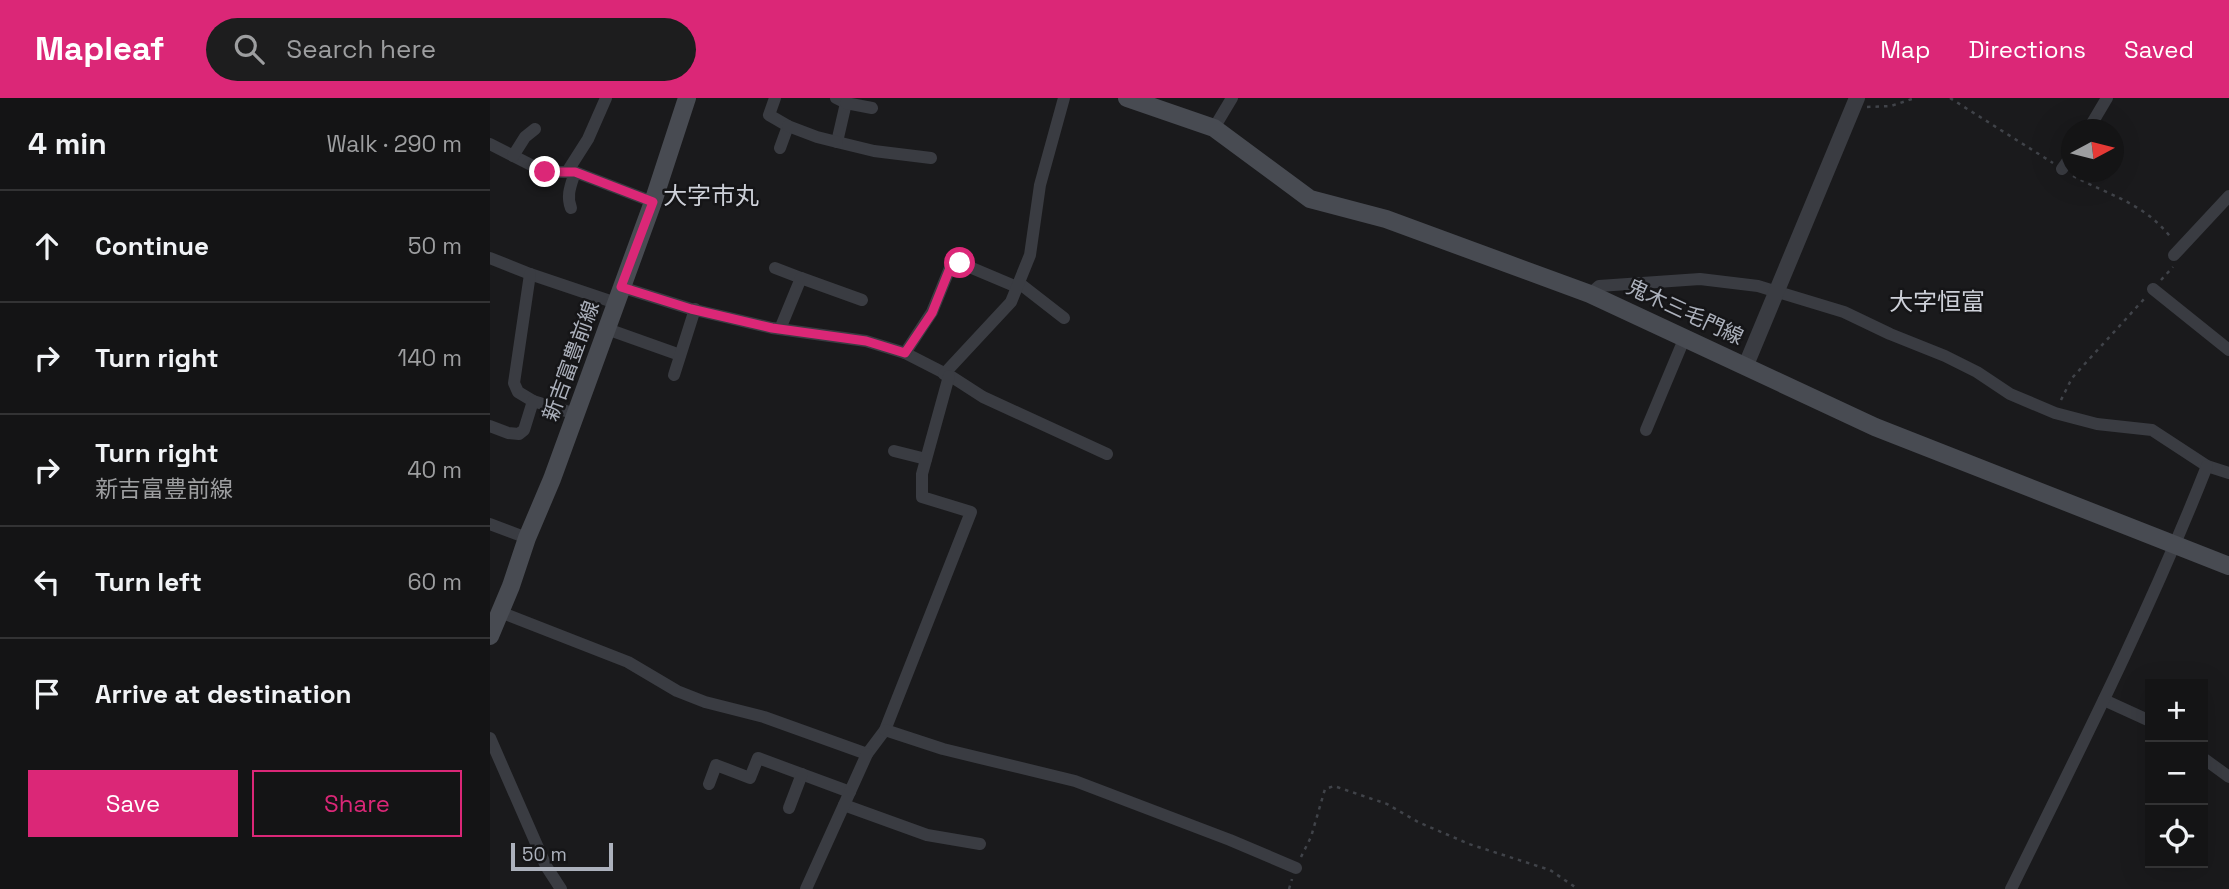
<!DOCTYPE html>
<meta charset="utf-8">
<style>
:root{--surface:#141415;--page:#1d1d1e;--text:#f1f3f6;--muted:#9d9ea0;--line:#333334;--accent:#db2777}
body{margin:0;font-family:"Space Grotesk","Noto Sans JP",sans-serif;background:var(--page);color:var(--text)}
.controls{position:absolute;right:21px;bottom:21px;display:grid;overflow:hidden;border-radius:0px;box-shadow:0 7px 28px #0002}
.controls button{width:63px;height:63px;display:grid;place-items:center;padding:0;border:0;border-bottom:2px solid var(--line);background:var(--surface);color:var(--text);font:35px sans-serif}
.compass{position:absolute;left:1571px;top:21px;width:63px;height:63px;border-radius:50%;background:var(--surface);box-shadow:0 7px 28px #0002;rotate:83deg}
.scale{position:absolute;left:21px;bottom:18px;width:102px;box-sizing:border-box;padding-left:7px;border:4px solid #acb1bc;border-top:0;font-size:19px;line-height:24px;white-space:nowrap;color:#acb1bc;-webkit-text-stroke:5px #151517;paint-order:stroke}
.stop{position:absolute;width:21px;height:21px;margin:-16px;border:5px solid #db2777;border-radius:50%;background:#fff}
.stop.end{background:#db2777;border-color:#fff;box-shadow:0 2px 7px #0008}
.list{margin:0;padding:0;list-style:none}
h2{display:flex;justify-content:space-between;align-items:center;height:91px;margin:0;padding:0 28px;font-size:30px}
h2 small{font-size:23px;font-weight:400;color:var(--muted)}
.list li{display:grid;grid-template-columns:46px 1fr auto;gap:21px;align-items:center;box-sizing:border-box;height:112px;padding:0 28px;border-top:2px solid var(--line)}
.list b{display:block;font-size:26px;white-space:nowrap}
.list p{margin:0;font-size:23px;white-space:nowrap;color:var(--muted)}
.list em{font-size:23px;font-style:normal;color:var(--muted)}
.actions{display:flex;gap:14px;padding:21px 28px}
.actions a{flex:1;padding:16px 0;border:2px solid var(--accent);border-radius:0px;text-align:center;font-size:24px;color:var(--accent)}
.actions .main{background:var(--accent);color:#fff}
.icon{flex:none;width:38px;height:38px;fill:none;stroke:currentColor;stroke-width:2;stroke-linecap:round;stroke-linejoin:round}
.map{position:relative;flex:none;width:1739px;height:791px;overflow:hidden}
header{display:flex;align-items:center;gap:42px;box-sizing:border-box;height:98px;padding:0 35px;background:var(--accent);color:#fff}
header strong{font-size:33px}
nav{display:flex;gap:38px;margin-inline-start:auto;font-size:24px}
.search{width:490px;height:63px;background:var(--page);display:flex;align-items:center;gap:18px;box-sizing:border-box;padding:0 24px;border-radius:38px;color:var(--muted);font-size:26px}
main{display:flex}
aside{flex:1;background:var(--surface)}
.map>svg:first-child{display:block}
.lines{fill:none;stroke-linecap:round;stroke-linejoin:round}
.path{stroke:#404349;stroke-width:2.5;stroke-dasharray:3.5 5;stroke-linecap:butt}
.minor{stroke:#3a3c42;stroke-width:12}
.tertiary{stroke:#3a3c42;stroke-width:16}
.secondary{stroke:#484b52;stroke-width:18}
.route{stroke:#db2777;stroke-width:9}
.labels{text-anchor:middle;stroke-width:5;stroke-linejoin:round;paint-order:stroke}
.street-label{font-size:21px;fill:#acb1bc;stroke:#151517}
.quarter-label{font-size:24px;fill:#cdd0d8;stroke:#151517}
</style>
<header>
<strong>Mapleaf</strong>
<div class="search"><svg class="icon" aria-label="search" viewBox="0 0 24 24"><circle cx="10" cy="10" r="6"/><path d="M15 15l6 6"/></svg>Search here</div>
<nav><a>Map</a><a>Directions</a><a>Saved</a></nav>
</header>
<main>
<aside>
<h2>4 min<small>Walk · 290 m</small></h2>
<ul class="list">
<li><svg class="icon" aria-label="ahead" viewBox="0 0 24 24"><path d="M12 20V5M6 11l6-6 6 6"/></svg><div><b>Continue</b></div><em>50 m</em></li>
<li><svg class="icon" aria-label="right" viewBox="0 0 24 24"><path d="M7 20v-9h11M14 6l5 5-5 5"/></svg><div><b>Turn right</b></div><em>140 m</em></li>
<li><svg class="icon" aria-label="right" viewBox="0 0 24 24"><path d="M7 20v-9h11M14 6l5 5-5 5"/></svg><div><b>Turn right</b><p>新吉富豊前線</p></div><em>40 m</em></li>
<li><svg class="icon" aria-label="left" viewBox="0 0 24 24"><path d="M17 20v-9H6M10 6l-5 5 5 5"/></svg><div><b>Turn left</b></div><em>60 m</em></li>
<li><svg class="icon" aria-label="arrive" viewBox="0 0 24 24"><path d="M6 21V4h12l-3 4 3 4H6"/></svg><div><b>Arrive at destination</b></div></li>
</ul>
<div class="actions"><a class="main">Save</a><a>Share</a></div>
</aside>
<div class="map">
<svg width="1739" height="791" viewBox="0 0 1739 791">
<rect width="100%" height="100%" fill="#1a1a1c"/>
<g class="lines">
<g class="path">
<polyline points="1460,0 1563,65"/>
<polyline points="1377,9 1401,8 1425,0"/>
<path d="M1583 78C1621 98 1656 106 1682 141"/>
<polyline points="1671,182 1683,169"/>
<polyline points="1571,302 1582,280 1655,200"/>
<polyline points="811,759 821,739 835,691 844,688 897,706 928,724 979,746 1060,772 1088,791"/>
<polyline points="799,791 802,781"/>
</g>
<g class="minor">
<polyline points="285,0 279,17 298,28 290,50"/>
<polyline points="346,0 356,5 347,44 384,53 441,60"/>
<polyline points="356,5 382,10"/>
<polyline points="298,28 327,39 347,44"/>
<polyline points="724,30 742,0"/>
<polyline points="1598,32 1617,0"/>
<polyline points="0,46 55,74 85,74 163,104"/>
<polyline points="23,58 35,39 45,31"/>
<polyline points="1572,71 1582,57"/>
<polyline points="77,74 98,41 116,0"/>
<path d="M81 110C76 97 81 87 85 74"/>
<polyline points="1684,157 1739,98"/>
<polyline points="0,160 40,176 126,205"/>
<polyline points="285,170 311,180"/>
<polyline points="40,176 24,285 28,294 43,303"/>
<polyline points="529,185 574,220"/>
<polyline points="131,189 201,211 282,230 376,243 415,255 462,279 493,299 617,356"/>
<polyline points="1663,191 1739,252"/>
<polyline points="1100,196 1109,188 1210,181 1268,188 1354,214 1400,236 1455,258 1487,274 1520,296 1565,315 1607,326 1662,332 1717,368 1739,375"/>
<polyline points="117,231 190,257"/>
<polyline points="290,231 311,180 372,202"/>
<polyline points="415,255 442,214 462,165 470,165 527,189"/>
<polyline points="454,276 521,204 540,157 550,87 574,0"/>
<polyline points="184,277 205,211"/>
<polyline points="0,328 18,335 29,336 34,332 43,303 86,316"/>
<polyline points="1156,332 1195,239"/>
<polyline points="404,353 436,361"/>
<polyline points="0,426 37,440"/>
<polyline points="10,514 138,564 187,593 215,604 274,619 377,656 395,632 481,414 432,399 432,376 459,278"/>
<polyline points="1614,602 1660,623"/>
<polyline points="395,632 453,651 585,683 740,742 806,770"/>
<polyline points="0,640 56,768 71,791"/>
<polyline points="1713,660 1739,679"/>
<polyline points="219,686 226,667 260,680 268,660 360,694"/>
<polyline points="354,707 437,737 490,746"/>
<polyline points="299,710 312,676"/>
<polyline points="316,791 377,656"/>
<path d="M1521 791C1590 651 1660 513 1717 368"/>
</g>
<polyline class="tertiary" points="1256,267 1367,0"/>
<g class="secondary">
<polyline points="637,0 724,30 820,101 896,121 1100,196 1385,329 1739,468"/>
<polyline points="0,538 21,488 37,440 62,381 163,104 197,0"/>
</g>
</g>
<g class="lines">
<polyline class="route" points="55,74 85,74 163,104 131,189 201,211 282,230 376,243 415,255 442,215 462,165 470,165"/>
</g>
<g class="labels">
<g class="street-label">
<text transform="translate(1195 214) rotate(25)" y="7">鬼木三毛門線</text>
<text transform="translate(81 263) rotate(-70)" y="7">新吉富豊前線</text>
</g>
<g class="quarter-label">
<text x="221" y="106">大字市丸</text>
<text x="1447" y="212">大字恒富</text>
</g>
</g>
</svg>
<div class="controls">
<button>+</button>
<button>−</button>
<button><svg class="icon" aria-label="locate" viewBox="0 0 24 24"><circle cx="12" cy="12" r="6"/><path d="M12 2v4M12 18v4M2 12h4M18 12h4"/></svg></button>
</div>
<svg class="compass" viewBox="-18 -18 36 36"><path d="M0-13l5 13h-10z" fill="#e53935"/><path d="M0 13l5-13h-10z" fill="#9d9ea0"/></svg>
<div class="scale">50 m</div>
<div class="stop" style="left:470px;top:165px"></div>
<div class="stop end" style="left:55px;top:74px"></div>
</div>
</main>
